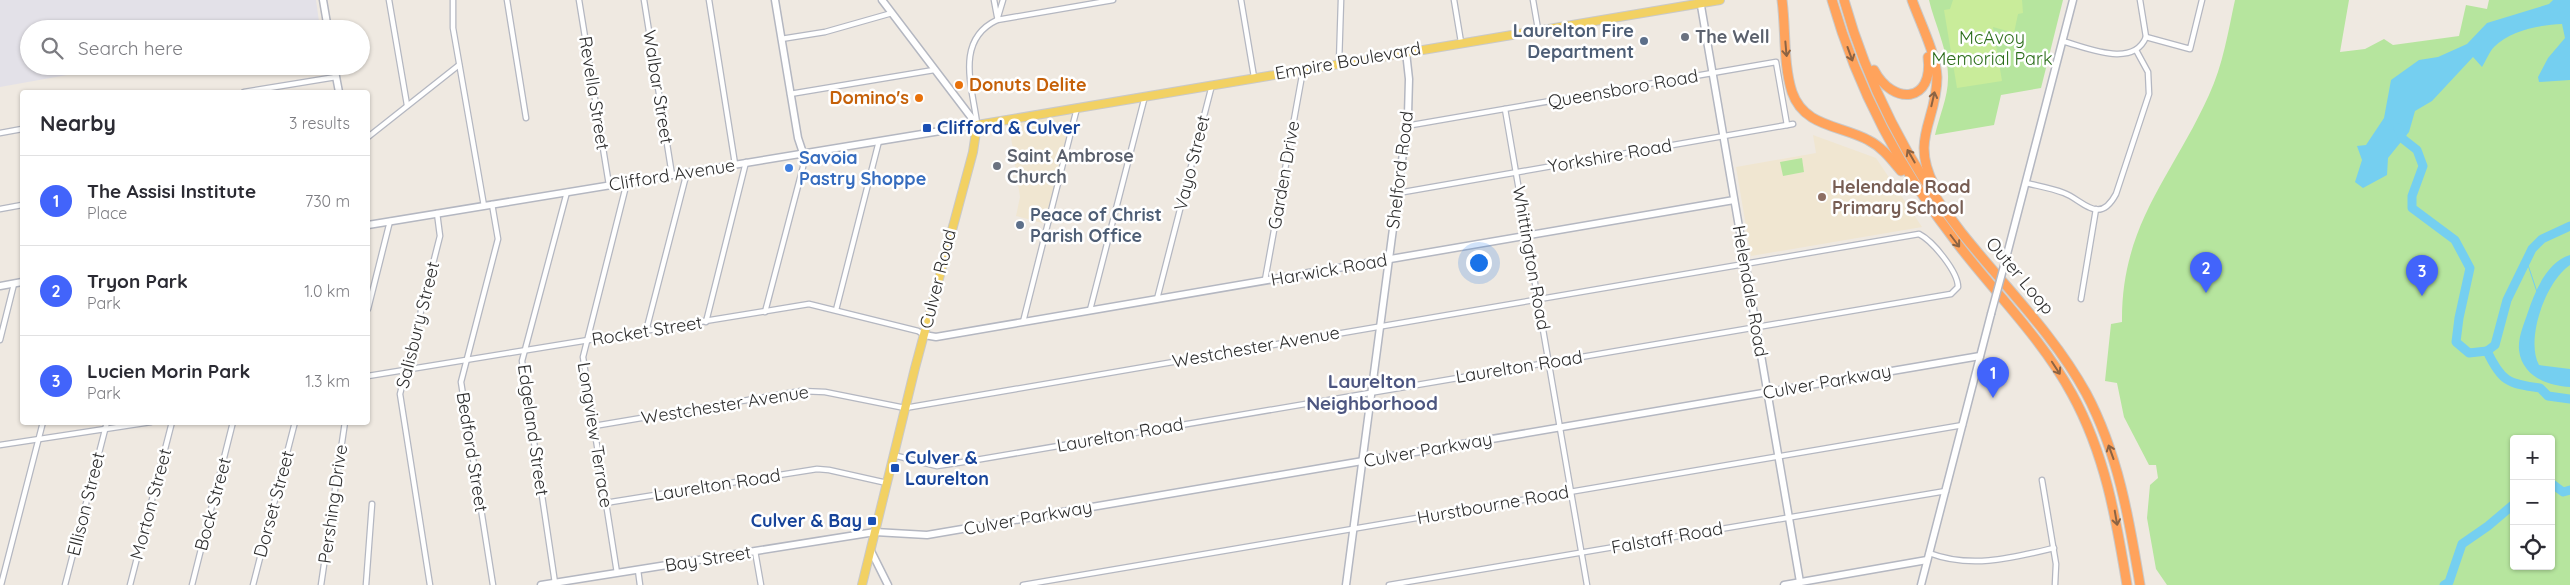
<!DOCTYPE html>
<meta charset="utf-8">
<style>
:root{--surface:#fff;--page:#f7f7f7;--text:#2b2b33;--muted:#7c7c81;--line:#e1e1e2;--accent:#4264fb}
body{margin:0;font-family:Quicksand,sans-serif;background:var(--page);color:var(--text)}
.controls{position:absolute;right:15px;bottom:15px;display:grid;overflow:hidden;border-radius:5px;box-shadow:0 1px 4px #0004}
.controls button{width:45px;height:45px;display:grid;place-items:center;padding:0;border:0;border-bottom:1px solid var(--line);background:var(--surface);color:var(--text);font:25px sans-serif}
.you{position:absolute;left:1478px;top:262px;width:18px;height:18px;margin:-12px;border:4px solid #fff;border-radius:50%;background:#1a73e8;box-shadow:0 0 0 8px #1a73e833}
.badge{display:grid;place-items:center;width:32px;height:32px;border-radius:50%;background:var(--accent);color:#fff;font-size:16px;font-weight:700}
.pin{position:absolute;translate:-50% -41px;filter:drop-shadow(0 1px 2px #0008)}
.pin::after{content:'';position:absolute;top:26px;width:18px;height:15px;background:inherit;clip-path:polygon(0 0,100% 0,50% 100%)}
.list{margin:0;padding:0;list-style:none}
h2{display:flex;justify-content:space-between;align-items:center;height:65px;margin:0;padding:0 20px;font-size:21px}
h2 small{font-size:16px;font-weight:400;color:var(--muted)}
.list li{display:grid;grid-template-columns:32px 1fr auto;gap:15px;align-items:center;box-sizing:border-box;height:90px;padding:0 20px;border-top:1px solid var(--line)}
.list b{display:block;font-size:19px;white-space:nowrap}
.list p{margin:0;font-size:16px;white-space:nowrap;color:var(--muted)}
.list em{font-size:16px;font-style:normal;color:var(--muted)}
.icon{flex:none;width:28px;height:28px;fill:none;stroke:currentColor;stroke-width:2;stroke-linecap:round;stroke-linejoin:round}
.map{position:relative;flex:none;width:2570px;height:585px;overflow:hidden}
.search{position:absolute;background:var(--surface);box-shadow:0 1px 4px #0004;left:20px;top:20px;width:350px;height:55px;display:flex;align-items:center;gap:12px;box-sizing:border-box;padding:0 18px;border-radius:28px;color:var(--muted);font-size:19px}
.panel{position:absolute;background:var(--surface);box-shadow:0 1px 4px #0004;left:20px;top:90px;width:350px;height:335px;border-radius:5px}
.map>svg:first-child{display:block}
.industrial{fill:#e3e1e8}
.education{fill:#f0e6d1}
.green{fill:#b6e59e;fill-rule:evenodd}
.pitch{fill:#c9ec9a}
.water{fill:#75cff0}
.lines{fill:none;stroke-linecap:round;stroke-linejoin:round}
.stream{stroke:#75cff0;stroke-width:1}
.river{stroke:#75cff0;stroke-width:9}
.street-casing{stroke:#b4b7c1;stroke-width:7}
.secondary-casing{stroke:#b4b7c1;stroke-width:9}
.primary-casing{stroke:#c9c9c9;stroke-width:10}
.highway-casing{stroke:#c9c9c9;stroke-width:11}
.street{stroke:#fff;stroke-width:4.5}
.secondary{stroke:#fff;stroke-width:6}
.primary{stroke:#f2d163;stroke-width:8}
.highway{stroke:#ffa35c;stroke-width:9}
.secondary-bridge-casing{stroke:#b4b7c1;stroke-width:9;stroke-linecap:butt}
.secondary-bridge{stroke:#fff;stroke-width:6}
.oneway{stroke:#8c6343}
.worship-dot{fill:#6b7280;stroke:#fff;stroke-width:2}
.service-dot{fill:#5c6f8a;stroke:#fff;stroke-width:2}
.food-dot{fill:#e8710a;stroke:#fff;stroke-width:2}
.transit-dot{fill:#1a4fb4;stroke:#fff;stroke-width:2}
.shop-dot{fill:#3f7fe0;stroke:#fff;stroke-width:2}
.education-dot{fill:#8d6e63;stroke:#fff;stroke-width:2}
.labels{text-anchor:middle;stroke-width:5;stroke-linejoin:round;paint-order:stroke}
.service-label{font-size:18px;font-weight:bold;fill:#4e5e75;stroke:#fff;text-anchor:end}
.worship-label{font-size:18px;font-weight:bold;fill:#5b616d;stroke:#fff;text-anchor:start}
.park-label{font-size:18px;fill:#2c6e1b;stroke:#fff}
.street-label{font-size:18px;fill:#2e2e2e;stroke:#fff}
.food-label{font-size:18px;font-weight:bold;fill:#c56008;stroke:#fff;text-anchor:start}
.transit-label{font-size:18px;font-weight:bold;fill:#164399;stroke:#fff;text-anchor:start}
.shop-label{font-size:18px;font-weight:bold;fill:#366cbe;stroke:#fff;text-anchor:start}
.education-label{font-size:18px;font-weight:bold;fill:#785e54;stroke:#fff;text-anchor:start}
.neighbourhood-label{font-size:19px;font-weight:bold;fill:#4d5680;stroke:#fff}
</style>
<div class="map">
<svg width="2570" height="585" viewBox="0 0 2570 585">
<rect width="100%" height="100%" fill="#efe9e1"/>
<polygon class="industrial" points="0,0 316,0 320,29 29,29 29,66 117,66 0,87"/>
<g class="education">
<polygon points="1067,114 1071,115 1072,120 1046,224 1016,216 1020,197 1009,124"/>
<polygon points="1813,135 1876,158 1922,227 1751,256 1736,167 1816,153"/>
</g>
<g class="green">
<path d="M1929 0H2063L2041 88 2001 95 1994 125 1935 135C1939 117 1948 97 1948 79 1949 52 1935 25 1929 0Z"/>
<path d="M2235 0H2349L2340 52 2365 49 2384 39 2393 45 2459 36 2466 5 2487 9 2489 0H2570V585H2167L2156 569 2147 518 2150 485 2158 478 2156 465H2149L2124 417 2117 383 2105 381 2111 324 2122 322C2121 224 2172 177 2209 95 2223 65 2228 32 2235 0ZM2514 439H2551V566H2514Z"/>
<polygon points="1802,158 1804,172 1783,176 1780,162"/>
</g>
<polygon class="pitch" points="1953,0 2022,0 2023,13 2018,14 2014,33 1993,27 2002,81 1957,88 1944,10 1950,9"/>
<g class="water">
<path d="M2553 0H2570V80L2539 82 2538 77 2548 58 2565 38 2562 24C2539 25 2511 30 2494 47 2489 52 2486 61 2482 67L2473 57 2432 101 2415 111 2409 132 2388 158 2387 175 2363 188 2355 182 2362 160 2357 146 2366 145 2384 118 2391 80 2419 60 2438 57 2467 44 2487 23 2549 4Z"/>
<path d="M2570 255V265C2546 281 2525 339 2539 365L2570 369V387C2547 386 2522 376 2519 350 2518 337 2524 324 2528 312 2535 291 2547 262 2570 255Z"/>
</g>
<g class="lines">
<polyline class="stream" points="2527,262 2537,292"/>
<g class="river">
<path d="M2398 128 2403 139 2417 150 2423 166 2412 196V208L2455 240 2470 268 2459 318 2456 342 2469 353 2487 351C2501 381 2508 384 2540 388L2548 396 2570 399"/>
<polyline points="2487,351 2495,345 2507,300 2532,249 2542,239 2570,226"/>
<polyline points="2551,483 2563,492 2570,490"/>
<polyline points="2444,585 2449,582 2462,544 2488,526 2514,504"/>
</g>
<g class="street-casing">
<g id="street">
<polyline points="389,0 407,105"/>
<polyline points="453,0 453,28 484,206"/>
<polyline points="507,0 526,118"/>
<polyline points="579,0 609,185"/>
<polyline points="644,0 672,175"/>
<polyline points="709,0 735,164"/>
<polyline points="994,0 997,16"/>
<polyline points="1241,0 1254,77"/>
<polyline points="1454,0 1461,42"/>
<polyline points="1533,0 1538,29"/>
<polyline points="2140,0 2146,37"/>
<polyline points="997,20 1003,0"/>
<polyline points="2146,37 2190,49 2202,0"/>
<polyline points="781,39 825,32 892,13"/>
<path d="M2062 41C2086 47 2133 69 2146 37"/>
<polyline points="1339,63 1341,0"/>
<polyline points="244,92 336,77"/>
<polyline points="790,94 934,70"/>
<polyline points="1505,109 1587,585"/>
<path d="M977 123C972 86 955 40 997 20L1113 0"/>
<polyline points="1406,126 1776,62 1787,125"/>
<polyline points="0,133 22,129"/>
<polyline points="368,137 459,65"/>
<path d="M2026 183C2038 186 2051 188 2064 193 2083 200 2099 226 2116 194L2149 94 2148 72 2136 50"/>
<polyline points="1398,193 1793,124"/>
<polyline points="492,204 498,239 461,382 493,585"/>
<polyline points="0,209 22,205"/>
<polyline points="1265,280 1303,70"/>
<polyline points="1157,299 1212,85"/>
<polyline points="2081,299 2096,209"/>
<polyline points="368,309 390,221"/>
<polyline points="836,310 879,141"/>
<polyline points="1090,310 1145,96"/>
<polyline points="765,312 803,167 803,153"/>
<polyline points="706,322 746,162"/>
<polyline points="1023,322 1077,108"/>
<polyline points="646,331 687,172"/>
<polyline points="0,340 14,284"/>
<polyline points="368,376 809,304 918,331 924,335"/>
<path d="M594 426 801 391 825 392 905 408 1919 234C1933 241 1958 272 1958 287L1951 294 970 461 937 466 893 455"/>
<polyline points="0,445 151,422"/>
<polyline points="2042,480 2056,564 2055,585"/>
<polyline points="605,503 817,469 829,470 887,483"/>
<polyline points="755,551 761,585"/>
<path d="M1929 553C1971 569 2012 558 2054 548"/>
<polyline points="638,570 640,585"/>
<polyline points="617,573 583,357 627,182"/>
<polyline points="555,583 522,361 567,192"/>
<polyline points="1,585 43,422"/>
<polyline points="65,585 107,422"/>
<polyline points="130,585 172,422"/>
<polyline points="192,585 233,422"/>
<polyline points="253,585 295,422"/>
<polyline points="321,585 345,422"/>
<polyline points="366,585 372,504"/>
<polyline points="430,585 400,394 440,236 437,213"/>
<polyline points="1023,585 1963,425"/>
<polyline points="1389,585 1946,491"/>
</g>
</g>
<g class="secondary-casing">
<g id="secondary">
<polyline points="323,0 328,29"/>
<polyline points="775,0 798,138 803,153"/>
<polyline points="1700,0 1800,582"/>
<polyline points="334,66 339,92"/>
<polyline points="368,225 977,125 882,0"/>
<polyline points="2005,262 2073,0"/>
<polyline points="0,286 22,282"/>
<polyline points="924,335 936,337 1734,200"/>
<polyline points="871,551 888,585"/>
<polyline points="541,585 875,532 927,535 1980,356"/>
<polyline points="1346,585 1408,115 1409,79 1406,52"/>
<polyline points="1784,585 1927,560"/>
<polyline points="1921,585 1991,314"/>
</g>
</g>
<g class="primary-casing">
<polyline id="primary" points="862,585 915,368 973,152 977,125 1720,0"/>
</g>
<g class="highway-casing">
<g id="highway">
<path d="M1782 0C1786 30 1783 64 1792 92 1804 127 1840 125 1868 140 1882 147 1891 159 1901 171"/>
<path d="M1832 0C1858 91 1902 173 1960 247 1998 296 2042 339 2072 394 2105 454 2116 518 2127 585"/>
<path d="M1844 0C1867 83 1908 164 1961 232 2003 285 2053 333 2086 393 2118 453 2129 518 2140 585"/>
<path d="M1912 0C1920 22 1936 54 1937 77 1937 121 1910 138 1934 185"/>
<path d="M1874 70C1893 106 1934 103 1928 57"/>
</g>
</g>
<use href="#street" class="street"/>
<use href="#secondary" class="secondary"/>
<use href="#primary" class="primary"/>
<use href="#highway" class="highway"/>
<g class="secondary-bridge-casing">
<polyline id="secondary-bridge" points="1991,314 2005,262"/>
</g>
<use href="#secondary-bridge" class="secondary-bridge"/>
</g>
<defs><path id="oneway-shaft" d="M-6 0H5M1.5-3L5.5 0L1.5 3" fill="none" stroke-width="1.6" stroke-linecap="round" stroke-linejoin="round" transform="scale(1.25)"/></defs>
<g class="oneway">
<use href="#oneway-shaft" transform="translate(1786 49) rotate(85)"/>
<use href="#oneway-shaft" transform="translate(1850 54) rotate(70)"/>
<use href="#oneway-shaft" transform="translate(1933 99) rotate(-77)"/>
<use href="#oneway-shaft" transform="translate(1911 156) rotate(-120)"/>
<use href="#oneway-shaft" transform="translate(1955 241) rotate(53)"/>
<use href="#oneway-shaft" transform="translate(2056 368) rotate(57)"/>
<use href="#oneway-shaft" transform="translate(2111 452) rotate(-110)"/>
<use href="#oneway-shaft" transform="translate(2116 518) rotate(80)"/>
</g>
<g class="worship-dot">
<circle cx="1685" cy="37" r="5"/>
<circle cx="997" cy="166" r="5"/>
</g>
<g class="service-dot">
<circle cx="1644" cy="41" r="5"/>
<circle cx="1020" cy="225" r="5"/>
</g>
<g class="food-dot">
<circle cx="959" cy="85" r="5"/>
<circle cx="919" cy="98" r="5"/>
</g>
<g class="transit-dot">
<rect x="922" y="123" width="10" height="10" rx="2.5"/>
<rect x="890" y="463" width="10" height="10" rx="2.5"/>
<rect x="867" y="516" width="10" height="10" rx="2.5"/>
</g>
<circle class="shop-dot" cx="789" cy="168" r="5"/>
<circle class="education-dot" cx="1822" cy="197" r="5"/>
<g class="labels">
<g class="service-label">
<text x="1634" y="37">Laurelton Fire<tspan x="1634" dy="21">Department</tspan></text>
<text x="1030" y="221" text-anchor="start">Peace of Christ<tspan x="1030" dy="21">Parish Office</tspan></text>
</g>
<g class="worship-label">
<text x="1695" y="43">The Well</text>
<text x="1007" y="162">Saint Ambrose<tspan x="1007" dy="21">Church</tspan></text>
</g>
<g class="park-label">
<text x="1992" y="44">McAvoy<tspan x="1992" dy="21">Memorial Park</tspan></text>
</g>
<g class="street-label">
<text transform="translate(1348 61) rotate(-10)" y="6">Empire Boulevard</text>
<text transform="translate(658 87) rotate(81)" y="6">Walbar Street</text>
<text transform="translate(1623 89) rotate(-10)" y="6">Queensboro Road</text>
<text transform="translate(594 93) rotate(81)" y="6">Revella Street</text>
<text transform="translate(1610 156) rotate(-10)" y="6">Yorkshire Road</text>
<text transform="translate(1192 163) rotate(-76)" y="6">Vayo Street</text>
<text transform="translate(1400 170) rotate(-83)" y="6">Shelford Road</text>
<text transform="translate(672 175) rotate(-9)" y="6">Clifford Avenue</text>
<text transform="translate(1284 175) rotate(-80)" y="6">Garden Drive</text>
<text transform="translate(1531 258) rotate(80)" y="6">Whittington Road</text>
<text transform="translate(1329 270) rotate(-10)" y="6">Harwick Road</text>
<text transform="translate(2020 276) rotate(50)" y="6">Outer Loop</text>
<text transform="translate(938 279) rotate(-76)" y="6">Culver Road</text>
<text transform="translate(1750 291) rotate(80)" y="6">Helendale Road</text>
<text transform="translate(418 325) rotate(-76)" y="6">Salisbury Street</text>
<text transform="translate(647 331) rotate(-9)" y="6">Rocket Street</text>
<text transform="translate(1256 347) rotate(-10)" y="6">Westchester Avenue</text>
<text transform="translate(1519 367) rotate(-9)" y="6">Laurelton Road</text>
<text transform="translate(1827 382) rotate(-10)" y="6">Culver Parkway</text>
<text transform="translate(725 405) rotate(-9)" y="6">Westchester Avenue</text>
<text transform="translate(533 430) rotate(82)" y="6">Edgeland Street</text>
<text transform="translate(595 435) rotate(81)" y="6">Longview Terrace</text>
<text transform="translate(1120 435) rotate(-10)" y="6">Laurelton Road</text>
<text transform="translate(1428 450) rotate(-10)" y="6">Culver Parkway</text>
<text transform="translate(472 452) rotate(81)" y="6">Bedford Street</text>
<text transform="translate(717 485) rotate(-9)" y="6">Laurelton Road</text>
<text transform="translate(86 504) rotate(-76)" y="6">Ellison Street</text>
<text transform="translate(151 504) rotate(-75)" y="6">Morton Street</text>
<text transform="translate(213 504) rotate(-75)" y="6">Bock Street</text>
<text transform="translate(274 504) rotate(-75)" y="6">Dorset Street</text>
<text transform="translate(333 504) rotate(-82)" y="6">Pershing Drive</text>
<text transform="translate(1493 505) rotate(-10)" y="6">Hurstbourne Road</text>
<text transform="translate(1028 518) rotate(-10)" y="6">Culver Parkway</text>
<text transform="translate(1667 538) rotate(-10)" y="6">Falstaff Road</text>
<text transform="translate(708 559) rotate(-9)" y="6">Bay Street</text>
</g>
<g class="food-label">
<text x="969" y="91">Donuts Delite</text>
<text x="909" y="104" text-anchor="end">Domino's</text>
</g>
<g class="transit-label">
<text x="937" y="134">Clifford &amp; Culver</text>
<text x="905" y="464">Culver &amp;<tspan x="905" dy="21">Laurelton</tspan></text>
<text x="862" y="527" text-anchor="end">Culver &amp; Bay</text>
</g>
<g class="shop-label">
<text x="799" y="164">Savoia<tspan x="799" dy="21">Pastry Shoppe</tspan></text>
</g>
<g class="education-label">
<text x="1832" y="193">Helendale Road<tspan x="1832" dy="21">Primary School</tspan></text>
</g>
<g class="neighbourhood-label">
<text x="1372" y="388">Laurelton<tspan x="1372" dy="22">Neighborhood</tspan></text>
</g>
</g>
</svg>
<div class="controls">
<button>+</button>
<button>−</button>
<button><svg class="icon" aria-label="locate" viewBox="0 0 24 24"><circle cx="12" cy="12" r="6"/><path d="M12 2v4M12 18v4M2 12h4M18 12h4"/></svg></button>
</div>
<div class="you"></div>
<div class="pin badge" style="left:1993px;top:398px">1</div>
<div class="pin badge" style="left:2206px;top:293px">2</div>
<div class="pin badge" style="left:2422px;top:296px">3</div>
<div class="search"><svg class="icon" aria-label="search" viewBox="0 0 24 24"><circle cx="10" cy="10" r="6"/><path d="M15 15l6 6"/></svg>Search here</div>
<section class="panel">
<h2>Nearby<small>3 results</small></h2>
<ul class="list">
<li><span class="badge">1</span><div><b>The Assisi Institute</b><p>Place</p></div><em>730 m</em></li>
<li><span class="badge">2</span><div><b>Tryon Park</b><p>Park</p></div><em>1.0 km</em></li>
<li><span class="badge">3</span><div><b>Lucien Morin Park</b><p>Park</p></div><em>1.3 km</em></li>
</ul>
</section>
</div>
